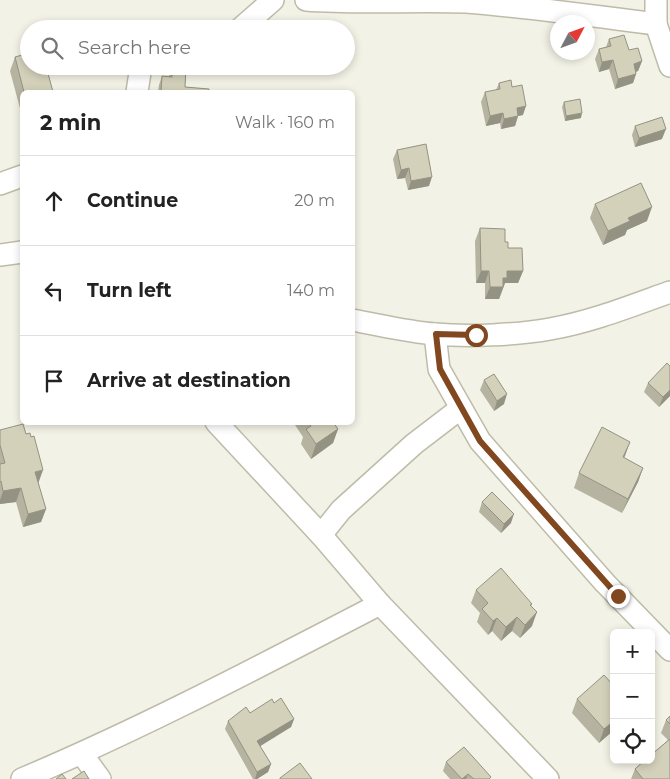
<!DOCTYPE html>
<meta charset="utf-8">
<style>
:root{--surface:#fff;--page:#f6f6f6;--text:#222;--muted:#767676;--line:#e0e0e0}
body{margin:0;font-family:Montserrat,sans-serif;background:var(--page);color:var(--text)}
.controls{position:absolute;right:15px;bottom:15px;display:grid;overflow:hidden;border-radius:8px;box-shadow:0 2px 8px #0003}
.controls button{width:45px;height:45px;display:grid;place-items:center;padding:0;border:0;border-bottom:1px solid var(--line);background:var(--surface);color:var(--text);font:25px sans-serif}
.compass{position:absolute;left:550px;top:15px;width:45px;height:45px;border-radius:50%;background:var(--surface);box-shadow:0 2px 8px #0003;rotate:49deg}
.stop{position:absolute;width:15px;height:15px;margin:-11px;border:4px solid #81471e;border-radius:50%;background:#fff}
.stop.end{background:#81471e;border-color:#fff;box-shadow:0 1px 5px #0008}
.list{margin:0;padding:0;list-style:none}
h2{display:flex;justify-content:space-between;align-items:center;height:65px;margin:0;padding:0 20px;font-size:21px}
h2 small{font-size:16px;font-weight:400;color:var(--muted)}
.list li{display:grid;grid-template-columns:32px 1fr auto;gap:15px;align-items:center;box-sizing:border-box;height:90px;padding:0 20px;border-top:1px solid var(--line)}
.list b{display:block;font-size:19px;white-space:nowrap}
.list em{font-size:16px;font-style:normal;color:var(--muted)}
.icon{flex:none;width:28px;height:28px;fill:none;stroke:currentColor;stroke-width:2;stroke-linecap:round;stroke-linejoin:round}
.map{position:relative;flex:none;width:670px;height:779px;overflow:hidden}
.search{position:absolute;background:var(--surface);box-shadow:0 2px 8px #0003;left:20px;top:20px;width:335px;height:55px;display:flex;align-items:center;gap:12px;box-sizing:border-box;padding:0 18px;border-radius:28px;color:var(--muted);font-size:19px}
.panel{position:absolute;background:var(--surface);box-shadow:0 2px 8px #0003;left:20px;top:90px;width:335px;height:335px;border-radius:8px}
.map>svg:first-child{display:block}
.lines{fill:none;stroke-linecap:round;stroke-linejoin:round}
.minor-casing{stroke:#bebca8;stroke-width:24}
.minor{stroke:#fff;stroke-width:21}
.wall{fill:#b6b4a1}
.shaded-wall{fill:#949283}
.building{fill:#d4d1bb;stroke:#949283}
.route{stroke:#81471e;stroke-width:6}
</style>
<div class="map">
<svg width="670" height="779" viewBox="0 0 670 779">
<rect width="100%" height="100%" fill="#f2f2e6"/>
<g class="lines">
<g class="minor-casing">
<g id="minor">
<path d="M306 0C359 4 413 0 466 2 530 7 593 16 656 24"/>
<polyline points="656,0 656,24 670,66"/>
<polyline points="240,29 273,0"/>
<polyline points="137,92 141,66"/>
<polyline points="0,184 22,176"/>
<polyline points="0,255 22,252"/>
<path d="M352 320C380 325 408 332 435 334 468 337 518 335 550 329 591 322 631 306 670 292"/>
<polyline points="435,334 439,369 480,441 605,583 670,650"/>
<polyline points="216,422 321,535 380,604 548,779"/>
<polyline points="321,535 341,510 414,444 461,408"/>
<polyline points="82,754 100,779"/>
<path d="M22 779C145 727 262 665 380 604"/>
</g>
</g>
<use href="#minor" class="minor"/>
</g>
<g class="wall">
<polygon points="609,39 629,50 642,61 638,71 636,72 636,74 633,83 615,89 609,69 599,72 595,59 599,49 606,47"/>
<polygon points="15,57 53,92 22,92 22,112 21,112 10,71"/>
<polygon points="172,66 186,66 185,87 209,92 158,92 159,85 162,76 169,77 169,74"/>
<polygon points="499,83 512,87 523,115 518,116 515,126 501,129 500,123 486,126 481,102 485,92 496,90"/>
<polygon points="564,102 581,118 565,121 562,107"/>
<polygon points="635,126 662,139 635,147 632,135"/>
<polygon points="397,150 429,186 408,190 405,178 397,179 393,159"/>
<polygon points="595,204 647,221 627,230 625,235 603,245 590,218"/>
<polygon points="480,228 505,242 508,248 523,271 518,283 505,283 499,299 485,299 485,283 476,283 475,241"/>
<polygon points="484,380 504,404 494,411 480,390"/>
<polygon points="648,383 670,396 659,407 644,392"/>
<polygon points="293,422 333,422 338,429 333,443 311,459 301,444 303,437"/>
<polygon points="0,430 38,483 46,509 41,522 23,527 16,502 0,504"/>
<polygon points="624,458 643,468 638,482 622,513 574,488 579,473"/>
<polygon points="482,502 511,523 501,533 479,512"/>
<polygon points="476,590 532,604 531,606 532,626 520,638 512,631 501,641 492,631 488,635 477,622 480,613 471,603"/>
<polygon points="614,686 614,730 599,743 572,713 577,699"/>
<polygon points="274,703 294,719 291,727 260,746 271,764 268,772 257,779 253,779 225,729 228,721 250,713"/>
<polygon points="670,716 670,779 631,779 635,769 668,740 661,733 666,720"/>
<polygon points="446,762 490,779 450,779 443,771"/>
</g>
<g class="shaded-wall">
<polygon points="613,60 609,69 599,72 602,62"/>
<polygon points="642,61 638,71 630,73 634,64"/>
<polygon points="636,74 633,83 615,89 618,79"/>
<polygon points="526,106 523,115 513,117 517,108"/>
<polygon points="503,113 500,123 486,126 490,116"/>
<polygon points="582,113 581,118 565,121 566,116"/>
<polygon points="518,116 515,126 501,129 504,119"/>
<polygon points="666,129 662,139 635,147 639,138"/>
<polygon points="409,168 405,178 397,179 401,170"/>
<polygon points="432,177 429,186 408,190 411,181"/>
<polygon points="652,207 647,221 627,230 625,235 603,245 608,231 628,218"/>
<polygon points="481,271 489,271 485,283 476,283"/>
<polygon points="507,271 523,271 518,283 505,283 499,299 485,299 490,287 503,278"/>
<polygon points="670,390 670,396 659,407 663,397"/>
<polygon points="507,394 504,404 494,411 497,401"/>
<polygon points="338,429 333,443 311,459 316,444"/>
<polygon points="630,442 625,456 617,471 623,457"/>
<polygon points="643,468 638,482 622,513 628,499"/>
<polygon points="43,470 38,484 35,472"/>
<polygon points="21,488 16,502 0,504 0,500 3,491"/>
<polygon points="46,509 41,522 23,527 28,514"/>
<polygon points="514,514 511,523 501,533 504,524"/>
<polygon points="537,612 532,626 520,638 525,625"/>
<polygon points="517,617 512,631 501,641 506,627"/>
<polygon points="497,618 492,631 488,635 493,621"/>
<polygon points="294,719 291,727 254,750 257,741"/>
<polygon points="614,721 614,730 599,743 604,729"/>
<polygon points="271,764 268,772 257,779 255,779 257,772"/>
<polygon points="468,774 466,779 462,779"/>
</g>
<g class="building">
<polygon points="624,35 629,50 638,48 642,61 634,64 636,74 618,79 613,60 602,62 599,49 611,46 609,39"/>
<polygon points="29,53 29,66 46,66 53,92 24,92 15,57"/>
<polygon points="172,66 186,66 185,87 209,89 209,92 161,92 162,76 172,77"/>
<polygon points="511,80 512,87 522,85 526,106 517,108 518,116 504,119 503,113 490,116 485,92 500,89 499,83"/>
<polygon points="580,99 582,113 566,116 564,102"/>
<polygon points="662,117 666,129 639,138 635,126"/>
<polygon points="426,144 432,177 411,181 409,168 401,170 397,150"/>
<polygon points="641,183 652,207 628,218 630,221 608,231 595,204"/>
<polygon points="480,228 505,229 505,242 508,242 508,248 522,248 523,271 507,271 507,278 503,278 503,287 490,287 489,271 481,271"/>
<polygon points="667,363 670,366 670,390 663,397 648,383"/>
<polygon points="494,374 507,394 497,401 484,380"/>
<polygon points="308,422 333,422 338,429 316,444 306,429 311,426"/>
<polygon points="23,424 26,434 30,433 31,437 34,436 43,470 35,472 46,509 28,514 21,488 3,491 1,481 0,482 0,464 5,463 0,445 0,430"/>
<polygon points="602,427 630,442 623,457 643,468 628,499 579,473"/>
<polygon points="492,492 514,514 504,524 482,502"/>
<polygon points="501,568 532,604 530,605 537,612 525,625 517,617 506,627 497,618 493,621 482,609 488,603 476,590"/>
<polygon points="604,675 614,686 614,721 604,729 577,699"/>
<polygon points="281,698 294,719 257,741 271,764 257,772 228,721 246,707 250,713 272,699 274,703"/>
<polygon points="670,716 670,724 666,720"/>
<polygon points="670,739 670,779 643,779 635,769 645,760 651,760 651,755"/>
<polygon points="464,747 491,777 489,779 474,779 468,774 462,779 446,762"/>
<polygon points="300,763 312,779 280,779 280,778"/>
<polygon points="84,771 89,779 72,779"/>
<polygon points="62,774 66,779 56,779"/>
</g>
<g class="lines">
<polyline class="route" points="476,335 436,334 440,369 480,441 618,596"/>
</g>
</svg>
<div class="controls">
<button>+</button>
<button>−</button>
<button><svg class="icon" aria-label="locate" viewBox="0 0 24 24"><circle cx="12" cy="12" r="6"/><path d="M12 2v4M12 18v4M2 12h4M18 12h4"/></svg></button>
</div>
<svg class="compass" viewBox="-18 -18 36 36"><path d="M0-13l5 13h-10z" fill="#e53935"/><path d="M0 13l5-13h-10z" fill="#767676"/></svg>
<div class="stop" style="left:476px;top:335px"></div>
<div class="stop end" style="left:618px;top:596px"></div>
<div class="search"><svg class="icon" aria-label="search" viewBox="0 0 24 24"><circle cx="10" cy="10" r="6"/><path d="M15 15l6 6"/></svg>Search here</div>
<section class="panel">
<h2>2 min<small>Walk · 160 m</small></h2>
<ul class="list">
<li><svg class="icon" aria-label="ahead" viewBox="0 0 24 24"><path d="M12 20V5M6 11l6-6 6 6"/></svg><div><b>Continue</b></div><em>20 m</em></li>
<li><svg class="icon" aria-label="left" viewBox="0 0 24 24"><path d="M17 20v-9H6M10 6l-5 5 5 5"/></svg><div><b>Turn left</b></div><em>140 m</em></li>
<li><svg class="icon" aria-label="arrive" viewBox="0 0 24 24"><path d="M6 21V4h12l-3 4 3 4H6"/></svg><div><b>Arrive at destination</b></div></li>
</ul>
</section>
</div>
